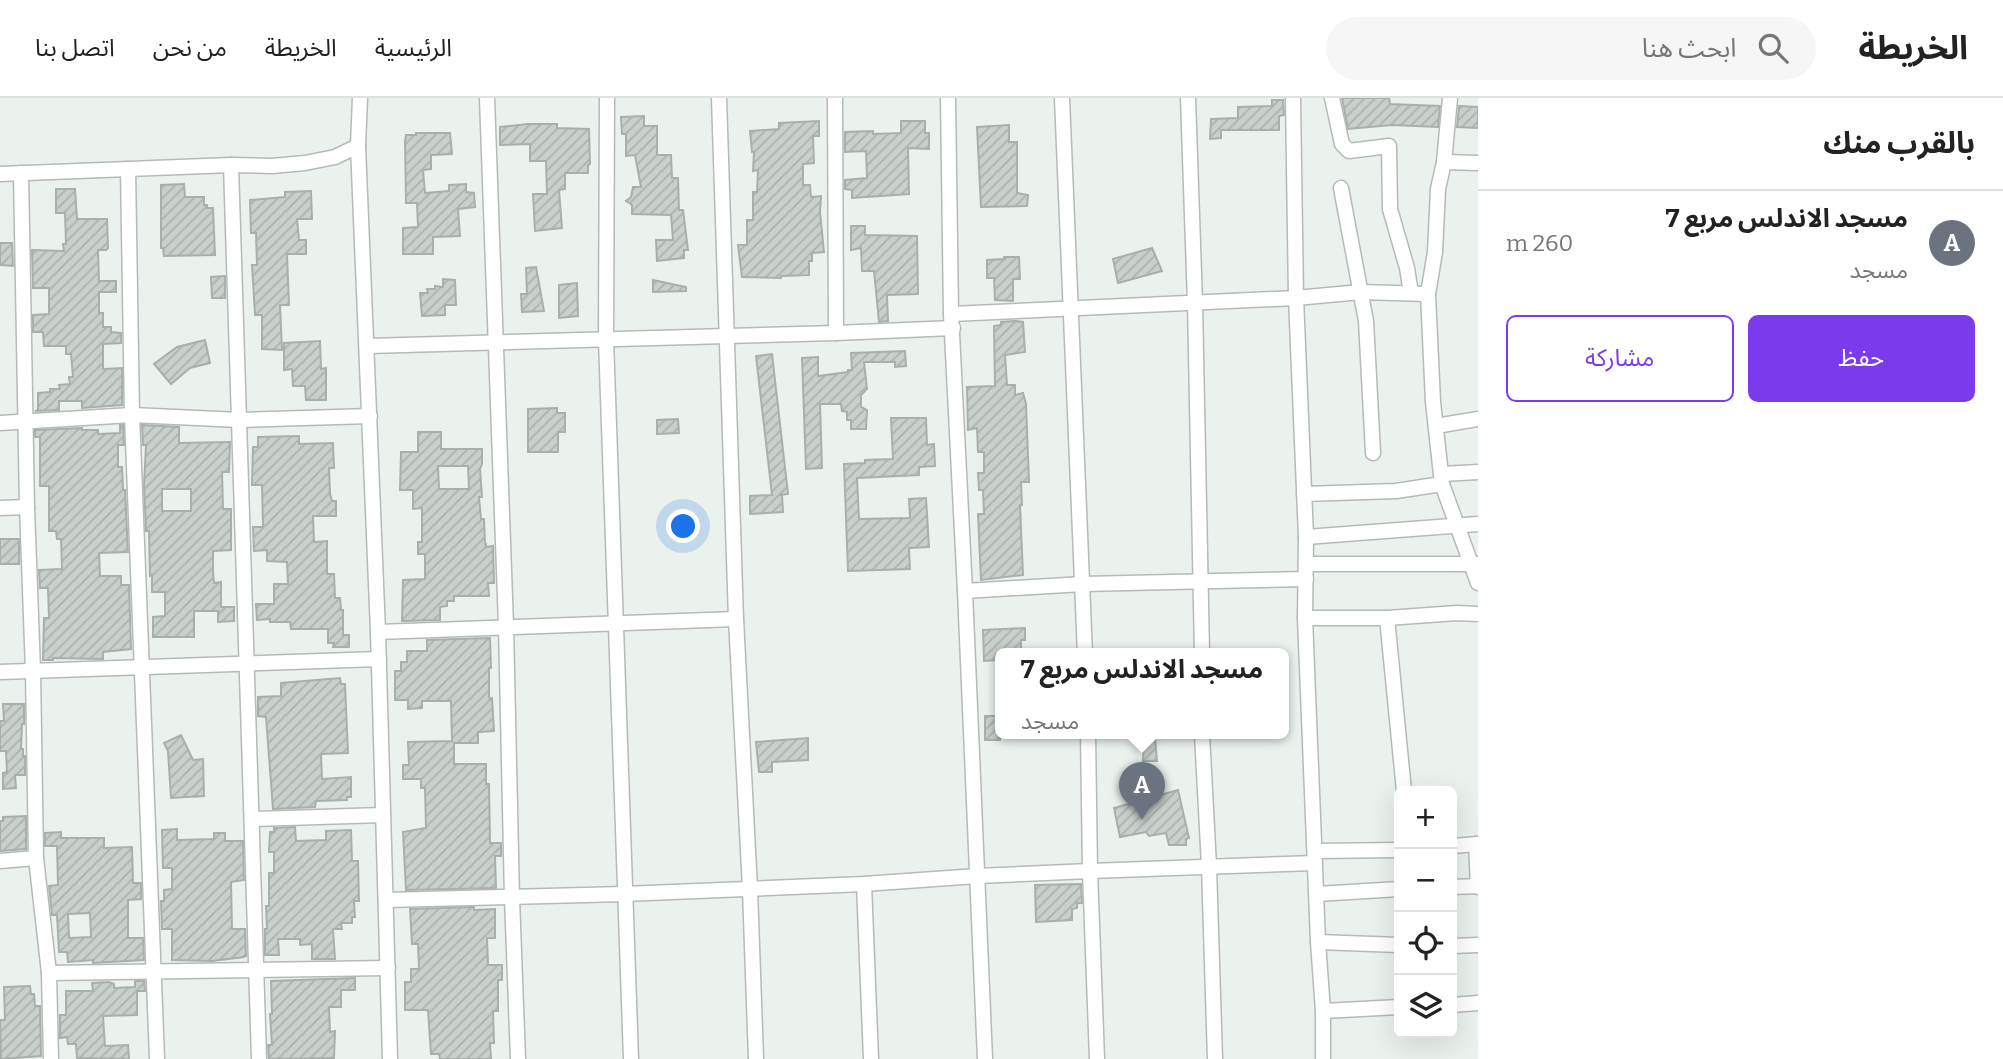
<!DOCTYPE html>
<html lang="ar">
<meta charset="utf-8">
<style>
:root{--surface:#fff;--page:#f6f6f6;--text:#222;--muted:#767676;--line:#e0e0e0;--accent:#7c3aed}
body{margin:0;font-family:Bitter,"Noto Sans Arabic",serif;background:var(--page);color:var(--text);direction:rtl}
.controls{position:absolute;right:21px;bottom:21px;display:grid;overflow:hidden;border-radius:10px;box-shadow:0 7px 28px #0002}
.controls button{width:63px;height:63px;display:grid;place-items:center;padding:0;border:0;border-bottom:2px solid var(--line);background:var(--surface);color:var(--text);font:35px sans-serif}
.you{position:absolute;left:684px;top:429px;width:24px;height:24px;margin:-18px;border:5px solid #fff;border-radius:50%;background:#1a73e8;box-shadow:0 0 0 10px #1a73e833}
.badge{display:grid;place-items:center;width:46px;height:46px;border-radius:50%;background:var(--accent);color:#fff;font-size:23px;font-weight:700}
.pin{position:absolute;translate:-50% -58px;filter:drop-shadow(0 2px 4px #0008)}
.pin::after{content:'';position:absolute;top:37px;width:24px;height:21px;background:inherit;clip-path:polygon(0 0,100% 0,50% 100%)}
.popup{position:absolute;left:995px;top:550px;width:294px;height:91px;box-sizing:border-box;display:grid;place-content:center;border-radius:10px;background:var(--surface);filter:drop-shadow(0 2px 5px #0005);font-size:23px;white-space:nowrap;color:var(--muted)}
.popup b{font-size:26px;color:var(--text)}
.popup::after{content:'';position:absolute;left:50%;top:100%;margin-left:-14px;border:14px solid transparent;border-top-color:var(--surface)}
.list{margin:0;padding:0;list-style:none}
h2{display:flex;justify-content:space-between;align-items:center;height:91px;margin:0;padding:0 28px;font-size:30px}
h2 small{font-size:23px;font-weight:400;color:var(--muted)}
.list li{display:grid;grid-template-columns:46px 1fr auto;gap:21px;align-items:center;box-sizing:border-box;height:105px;padding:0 28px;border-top:2px solid var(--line)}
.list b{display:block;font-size:26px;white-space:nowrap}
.list p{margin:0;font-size:23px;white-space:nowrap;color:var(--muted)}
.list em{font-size:23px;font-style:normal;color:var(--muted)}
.actions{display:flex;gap:14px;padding:21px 28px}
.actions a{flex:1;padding:16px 0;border:2px solid var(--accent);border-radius:10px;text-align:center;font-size:24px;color:var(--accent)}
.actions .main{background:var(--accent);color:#fff}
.icon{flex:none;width:38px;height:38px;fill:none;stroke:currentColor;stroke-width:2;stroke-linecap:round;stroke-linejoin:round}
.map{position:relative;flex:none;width:1478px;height:961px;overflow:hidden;direction:ltr}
header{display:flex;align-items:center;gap:42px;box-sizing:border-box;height:98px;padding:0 35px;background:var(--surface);border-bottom:2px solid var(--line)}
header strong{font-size:33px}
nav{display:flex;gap:38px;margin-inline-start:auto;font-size:24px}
.search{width:490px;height:63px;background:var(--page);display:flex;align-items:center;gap:18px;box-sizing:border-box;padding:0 24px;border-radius:38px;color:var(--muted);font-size:26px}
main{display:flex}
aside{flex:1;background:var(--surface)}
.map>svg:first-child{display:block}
.building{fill:url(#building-hatch);stroke:#a9afab;stroke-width:2;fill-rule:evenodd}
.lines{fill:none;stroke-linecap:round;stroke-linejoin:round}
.minor-casing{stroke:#b4bbb7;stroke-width:17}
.minor{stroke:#fff;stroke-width:14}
</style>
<header>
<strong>الخريطة</strong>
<div class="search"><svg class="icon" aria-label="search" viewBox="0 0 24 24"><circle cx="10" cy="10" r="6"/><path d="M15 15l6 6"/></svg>ابحث هنا</div>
<nav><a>الرئيسية</a><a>الخريطة</a><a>من نحن</a><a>اتصل بنا</a></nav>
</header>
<main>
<aside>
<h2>بالقرب منك<small></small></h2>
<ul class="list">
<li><span class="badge" style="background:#6b7280">A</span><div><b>مسجد الاندلس مربع 7</b><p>مسجد</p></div><em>260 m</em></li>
</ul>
<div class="actions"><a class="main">حفظ</a><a>مشاركة</a></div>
</aside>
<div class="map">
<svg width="1478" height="961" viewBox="0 0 1478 961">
<defs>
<pattern id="building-hatch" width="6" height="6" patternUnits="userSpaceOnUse" patternTransform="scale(1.75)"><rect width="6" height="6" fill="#c9d0cb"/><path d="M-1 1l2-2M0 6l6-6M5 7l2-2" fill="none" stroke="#acb2ae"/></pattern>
</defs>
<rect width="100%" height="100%" fill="#ebf2ee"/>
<g class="building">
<polygon points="1342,0 1389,0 1390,6 1440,8 1438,29 1392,27 1348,31"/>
<polygon points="1272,2 1283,2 1284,17 1279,18 1279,32 1221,32 1221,40 1210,41 1211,21 1238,20 1238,9 1272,8"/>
<polygon points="1459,8 1478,9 1478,30 1457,29"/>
<polygon points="644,18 644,28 657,28 657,57 671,57 672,80 678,80 679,112 683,112 688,152 684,152 684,160 657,163 656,142 673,142 671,117 632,116 632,107 626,103 631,99 633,89 641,89 635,57 626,58 626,36 622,36 621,19"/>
<polygon points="819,23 819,38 813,38 814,65 803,66 803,87 810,87 811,99 821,98 820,114 824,154 812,155 812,163 809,163 809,177 781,178 781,180 742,179 738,147 747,147 747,122 753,122 753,94 757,94 758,72 753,73 754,54 752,54 750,33 779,31 779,25"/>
<polygon points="901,23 925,23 925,35 929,35 929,51 908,50 909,96 852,100 852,92 845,91 845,82 867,80 866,53 845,54 845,34 873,33 873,36 901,35"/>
<polygon points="528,26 557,26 557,30 589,31 590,66 588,67 588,75 565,75 565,91 559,92 562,130 535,133 533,96 547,96 546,63 530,63 530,46 500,47 500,29"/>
<polygon points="1009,27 1009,44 1017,44 1017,95 1028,97 1027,108 981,109 977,29"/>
<polygon points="416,35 450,35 452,56 431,57 431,71 423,72 425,95 449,93 449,87 466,86 466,94 474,95 475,109 458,111 460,138 433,139 433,156 403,156 403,130 418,129 417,105 406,105 405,44 406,37 416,37"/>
<polygon points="184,86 185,99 204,99 204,107 207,107 207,110 213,110 215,157 164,158 163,150 161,150 161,87"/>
<polygon points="56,91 75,91 77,121 107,121 108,150 106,152 98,152 99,183 116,183 116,194 99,194 99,215 103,215 103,229 111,229 111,234 121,235 121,245 103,246 103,271 122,270 122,307 82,310 82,303 59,303 59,312 35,313 38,312 38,295 50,294 50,291 60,291 59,287 70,286 69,279 73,279 71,256 66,256 66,248 44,248 43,234 33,234 33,217 49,216 49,190 33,190 32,152 64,153 63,146 66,146 65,115 56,115"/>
<polygon points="311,93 312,121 297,121 299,142 306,142 306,156 287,156 289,207 280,207 282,252 262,251 262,217 255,217 252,167 257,167 256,135 251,135 250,102 285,99 285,94"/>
<polygon points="851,128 865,128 865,137 917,138 918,196 887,197 888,223 879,224 874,173 862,173 861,150 851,152"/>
<polygon points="0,145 12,145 13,168 0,167"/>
<polygon points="1152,150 1162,173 1118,185 1113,161"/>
<polygon points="1004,159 1019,159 1020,181 1013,181 1013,203 995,202 994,180 987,180 987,162 1004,161"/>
<polygon points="536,169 544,213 522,214 521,196 527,196 526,170"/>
<polygon points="225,178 225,200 212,200 211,179"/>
<polygon points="443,181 455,182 456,207 445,207 445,217 422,218 420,195 428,195 427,191 435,191 435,188 443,189"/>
<polygon points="653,182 686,189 686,193 653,194"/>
<polygon points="577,185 578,218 559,220 559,187"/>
<polygon points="1015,223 1023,224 1025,254 1005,257 1007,287 1015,287 1015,297 1023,295 1026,306 1029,384 1021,384 1022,407 1020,407 1023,477 981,482 978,416 984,416 983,392 979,392 978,375 984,375 984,354 978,354 977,330 968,332 967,289 995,288 994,228 1001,227 1001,224"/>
<polygon points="205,242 210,265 190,270 171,286 154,266 177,249"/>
<polygon points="320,243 321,271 326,270 326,302 306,302 305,288 293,288 292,271 284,272 284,245"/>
<polygon points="905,253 906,268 895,269 895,264 864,264 867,291 861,297 861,309 867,312 866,331 851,331 851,322 847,322 847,314 842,313 841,306 820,306 822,370 806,371 802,260 818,259 818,278 848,274 848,272 852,272 851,255"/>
<polygon points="772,256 788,396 780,397 782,397 783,414 750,416 750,398 772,397 756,258"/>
<polygon points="557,310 557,315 565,315 565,334 558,334 558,354 528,354 528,311"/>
<polygon points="891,320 926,320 927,347 934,346 935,368 919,369 919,377 857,380 859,421 910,420 909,401 926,400 929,449 909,450 910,471 848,473 844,366 865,365 865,362 893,361"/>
<polygon points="678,321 679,335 657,336 657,322"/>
<polygon points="120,327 123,327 124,347 118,347 118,369 122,369 123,392 125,392 128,454 99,455 100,478 121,478 121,487 129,487 131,551 103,554 103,561 53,560 53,562 43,562 44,520 49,520 48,490 40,490 39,472 62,471 61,441 57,441 56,433 49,433 49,388 40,388 40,339 35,339 35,332 82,330 82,332 98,332 98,336 120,335"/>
<path d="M142 327 179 329V345L230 344 229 374H222L223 411H231V452L213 453V474L214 485 221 484V509H234V523L218 524V513H194V539H153V519L165 518V494H152V477L150 478 149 433H146L144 388 146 347H143ZM162 391H191V413H162Z"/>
<path d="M418 334H441V351H482V366L480 371 482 399H479L481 421H484L485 446H486V449L493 448 494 485H488L489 498H454V503H447V508L440 509V522L402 523 403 482 425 481V456H418V444H422V410L413 411V392H400L401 354H418ZM438 368H468L469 391H439Z"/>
<polygon points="299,338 299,346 333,345 334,370 329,370 330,396 332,403 336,403 336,418 313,418 314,444 327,443 327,476 334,476 335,500 340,500 341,512 343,512 343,537 349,537 349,549 333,549 334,545 328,545 328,531 291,531 290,524 270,524 270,521 257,522 256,506 274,506 274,486 288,486 287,464 267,463 267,452 254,453 253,429 263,429 262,387 252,387 253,349 258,349 258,339"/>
<rect x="0" y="441" width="19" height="25"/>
<polygon points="1025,530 1025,542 1021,542 1021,556 996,556 997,562 984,563 983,532"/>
<polygon points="490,540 491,570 489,570 489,598 490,601 492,600 494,633 478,634 478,645 454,645 454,666 486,666 486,686 489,686 490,745 501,745 501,758 495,758 496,790 406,792 403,734 426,730 425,690 421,690 421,681 403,681 403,667 409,667 408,644 452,643 451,603 422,603 422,610 408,611 408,602 395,602 395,573 401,573 401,564 407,564 407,553 427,553 427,542"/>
<polygon points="340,580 341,586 345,586 348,655 321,656 322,681 351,679 351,699 347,699 347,702 316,703 315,709 273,711 266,619 258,618 258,599 281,598 281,585"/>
<polygon points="3,606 24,606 24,626 22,626 21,651 23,651 23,658 25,658 25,677 15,677 16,690 3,691 3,675 7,674 6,653 0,653 0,623 4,623"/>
<rect x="985" y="618" width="15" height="24"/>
<polygon points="181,637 193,662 203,661 204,698 171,700 168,653 164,645"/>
<polygon points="808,640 808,662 772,664 772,674 759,674 756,644"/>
<polygon points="1155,640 1157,663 1143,663 1144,641"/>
<polygon points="1178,692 1189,740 1186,741 1186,747 1169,747 1166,735 1149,738 1146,734 1120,739 1114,710"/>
<polygon points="26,718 26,751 0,753 0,723 3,723 3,719"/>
<polygon points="295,729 296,743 326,742 326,733 351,732 352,763 358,763 359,803 354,803 355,819 352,819 352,825 341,825 342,831 333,831 335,861 312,861 312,846 300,847 300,841 278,841 279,857 265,857 265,831 267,831 266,808 269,808 269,775 274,775 274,754 269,754 270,734 274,734 274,730"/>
<polygon points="177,731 177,742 214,741 214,735 225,735 225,743 243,743 244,782 231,784 232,831 245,831 246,858 244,858 244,859 212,863 172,862 172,831 162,831 161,803 164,803 164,792 172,791 172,770 163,770 162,732"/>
<path d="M61 734V740H104V750L132 749 133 785H141V801L128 802V840H143L144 862 93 865V862L68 864 67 854H59L57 817H52L49 788 58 787 57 748H45V735ZM90 815 91 839 69 840 68 816Z"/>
<polygon points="1081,786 1082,805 1077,805 1077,810 1072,811 1072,822 1036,824 1035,787"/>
<polygon points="474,809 474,812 495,811 495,840 487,840 488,867 502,867 502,882 498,882 498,913 493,913 494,945 490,945 491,961 440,961 439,956 431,956 428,912 405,912 405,884 411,884 411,871 419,871 418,846 412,846 410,811"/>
<polygon points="355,880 355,892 341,892 341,909 329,909 330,934 335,933 334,960 269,961 268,947 272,947 270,916 272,916 271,883"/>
<polygon points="135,883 144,883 145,893 137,893 137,917 103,918 105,948 128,947 129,961 77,960 76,946 68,946 67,939 60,940 60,917 66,917 66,893 93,893 92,885 109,884 114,886 114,890 135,889"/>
<polygon points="30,888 31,896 34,896 35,908 40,908 41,958 1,961 0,922 5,922 4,889"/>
</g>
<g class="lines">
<g class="minor-casing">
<g id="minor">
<polyline points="360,0 358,48 378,534 390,961"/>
<polyline points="487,0 506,528 512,800 518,961"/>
<polyline points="607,0 606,241 631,961"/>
<polyline points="719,0 736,521 750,791 756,961"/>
<polyline points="835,0 836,235"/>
<polyline points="948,0 951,216 965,493 985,961"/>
<polyline points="1062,0 1085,556"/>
<polyline points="1188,0 1195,205 1202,556"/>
<polyline points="1293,0 1296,200 1306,439 1305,520 1318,844 1323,913 1323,961"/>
<polyline points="1332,0 1342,46 1349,53 1389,48 1390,111 1407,170 1411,195"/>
<polyline points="1450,0 1444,64 1438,91 1435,154 1428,196 1433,304 1442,386 1478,485"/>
<polyline points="1444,64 1478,65"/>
<polyline points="231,67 259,961"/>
<polyline points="128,71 132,317 157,961"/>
<polyline points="21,75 27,409 33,573 36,760 49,875 51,961"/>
<polyline points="0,76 231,67 272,68 305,65 335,59 358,48"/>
<polyline points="1341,90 1366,223 1373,355"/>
<polyline points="951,216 1296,200 1361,194 1428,196"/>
<polyline points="368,248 836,235 953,230"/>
<polyline points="0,325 132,317 240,322 370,318"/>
<polyline points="1436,328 1478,321"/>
<polyline points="1442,376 1478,374"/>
<polyline points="1304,396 1396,393 1442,386"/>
<polyline points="0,410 27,409"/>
<polyline points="1306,439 1478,426"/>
<polyline points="1306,466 1478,466"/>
<polyline points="965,493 1083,486 1306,481"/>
<polyline points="1305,520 1387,520 1457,515 1478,516"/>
<polyline points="1387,520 1404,693"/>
<polyline points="378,534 736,521"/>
<polyline points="0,574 379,561"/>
<polyline points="1088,636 1090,773 1097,961"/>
<polyline points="1202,636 1209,768 1215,961"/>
<polyline points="252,721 383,717"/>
<polyline points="1476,746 1478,789"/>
<polyline points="1452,748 1478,746"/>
<polyline points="1315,753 1399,752"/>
<polyline points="0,763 36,760"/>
<polyline points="864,786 871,961"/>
<polyline points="1452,789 1478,788"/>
<polyline points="1317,796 1399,791"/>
<polyline points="386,802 624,796 864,786 977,778 1090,773 1315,765"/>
<polyline points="1318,844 1399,847"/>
<polyline points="1452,848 1478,847"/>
<polyline points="49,875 388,870"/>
<polyline points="1452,907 1478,905"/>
<polyline points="1323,913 1399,909"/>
</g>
</g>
<use href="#minor" class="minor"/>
</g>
</svg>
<div class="controls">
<button>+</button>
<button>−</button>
<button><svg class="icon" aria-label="locate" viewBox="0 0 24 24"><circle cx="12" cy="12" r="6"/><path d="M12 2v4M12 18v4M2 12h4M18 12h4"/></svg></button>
<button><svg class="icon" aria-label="layers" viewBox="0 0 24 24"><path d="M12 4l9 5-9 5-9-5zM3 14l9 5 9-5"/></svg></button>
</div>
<div class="you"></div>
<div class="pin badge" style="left:1142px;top:722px;background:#6b7280">A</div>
<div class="popup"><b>مسجد الاندلس مربع 7</b>مسجد</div>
</div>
</main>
